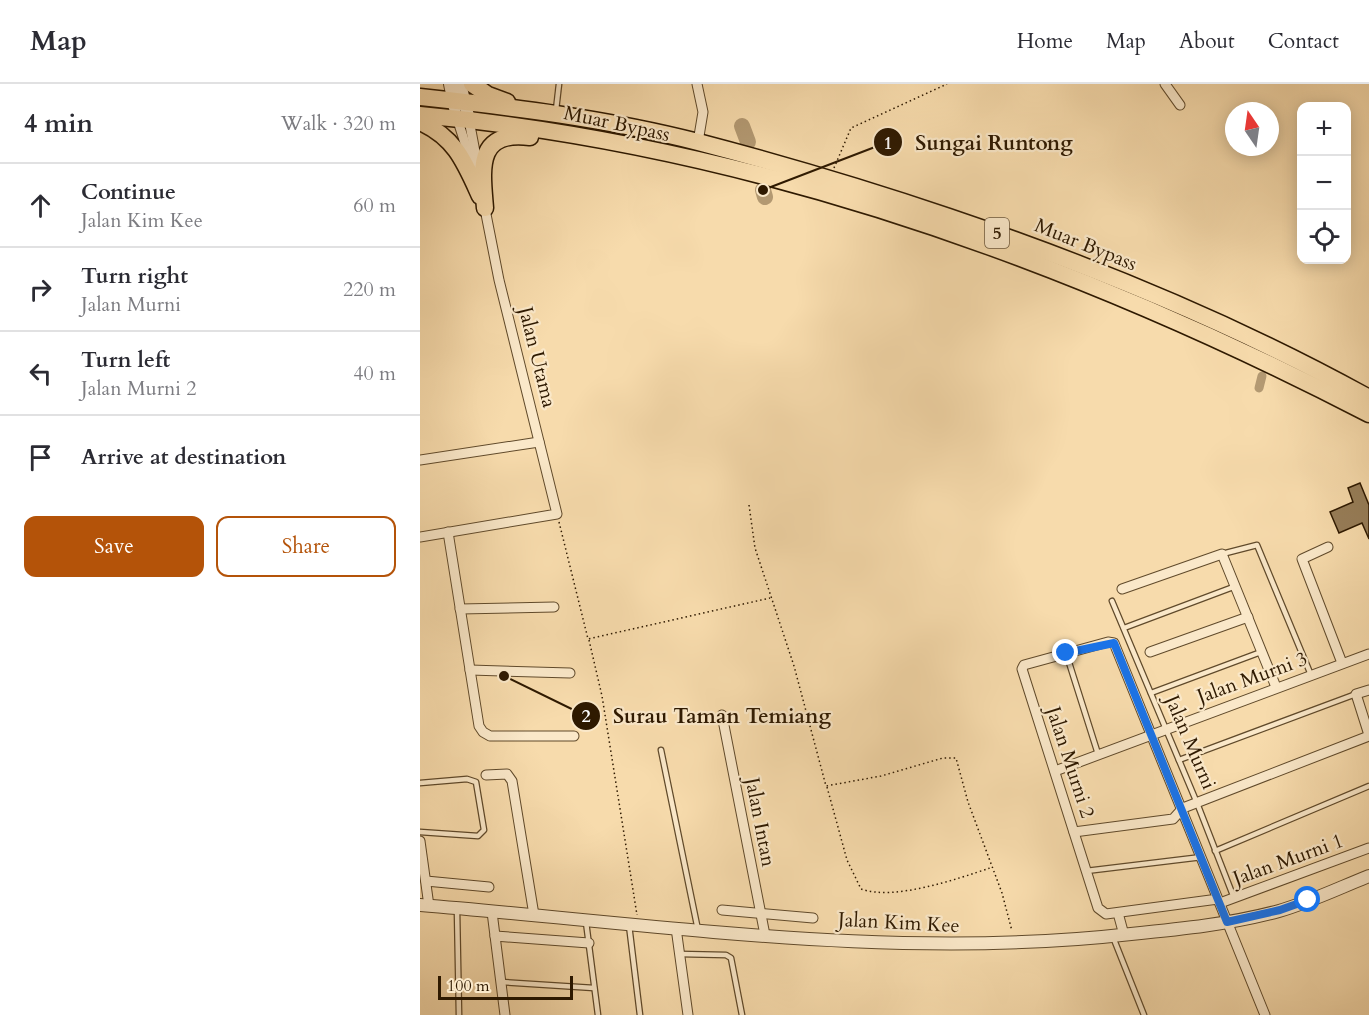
<!DOCTYPE html>
<meta charset="utf-8">
<style>
:root{--surface:#fff;--page:#f2f2f3;--text:#2b2b33;--muted:#7c7c81;--line:#e1e1e2;--accent:#b45309}
body{margin:0;font-family:Cardo,serif;background:var(--page);color:var(--text)}
.controls{position:absolute;right:18px;top:18px;display:grid;overflow:hidden;border-radius:12px;box-shadow:0 3px 15px #0003}
.controls button{width:54px;height:54px;display:grid;place-items:center;padding:0;border:0;border-bottom:2px solid var(--line);background:var(--surface);color:var(--text);font:30px sans-serif}
.compass{position:absolute;left:805px;top:18px;width:54px;height:54px;border-radius:50%;background:var(--surface);box-shadow:0 3px 15px #0003;rotate:347deg}
.scale{position:absolute;left:18px;bottom:15px;width:135px;box-sizing:border-box;padding-left:6px;border:3px solid #2e1900;border-top:0;font-size:16px;line-height:21px;white-space:nowrap;color:#2e1900;-webkit-text-stroke:4px #fae8c9;paint-order:stroke}
.stop{position:absolute;width:18px;height:18px;margin:-14px;border:4px solid #1a73e8;border-radius:50%;background:#fff}
.stop.end{background:#1a73e8;border-color:#fff;box-shadow:0 2px 6px #0008}
.list{margin:0;padding:0;list-style:none}
h2{display:flex;justify-content:space-between;align-items:center;height:78px;margin:0;padding:0 24px;font-size:26px}
h2 small{font-size:20px;font-weight:400;color:var(--muted)}
.list li{display:grid;grid-template-columns:39px 1fr auto;gap:18px;align-items:center;box-sizing:border-box;height:84px;padding:0 24px;border-top:2px solid var(--line)}
.list b{display:block;font-size:22px;white-space:nowrap}
.list p{margin:0;font-size:20px;white-space:nowrap;color:var(--muted)}
.list em{font-size:20px;font-style:normal;color:var(--muted)}
.actions{display:flex;gap:12px;padding:18px 24px}
.actions a{flex:1;padding:14px 0;border:2px solid var(--accent);border-radius:12px;text-align:center;font-size:21px;color:var(--accent)}
.actions .main{background:var(--accent);color:#fff}
.icon{flex:none;width:33px;height:33px;fill:none;stroke:currentColor;stroke-width:2;stroke-linecap:round;stroke-linejoin:round}
.map{position:relative;flex:none;width:949px;height:931px;overflow:hidden}
header{display:flex;align-items:center;gap:36px;box-sizing:border-box;height:84px;padding:0 30px;background:var(--surface);border-bottom:2px solid var(--line)}
header strong{font-size:28px}
nav{display:flex;gap:33px;margin-inline-start:auto;font-size:21px}
main{display:flex}
aside{flex:1;background:var(--surface)}
.map>svg:first-child{display:block}
.lines{fill:none;stroke-linecap:round;stroke-linejoin:round}
.canal{stroke:#b39972;stroke-width:9}
.river{stroke:#b39972;stroke-width:16}
.building{fill:#977e59;stroke:#2e1900;stroke-width:1.5}
.service-casing{stroke:#604a2b;stroke-width:7}
.minor-casing{stroke:#604a2b;stroke-width:11}
.tertiary-casing{stroke:#604a2b;stroke-width:14}
.trunk-casing{stroke:#2e1900;stroke-width:19}
.path{stroke:#2e1900;stroke-width:1.5;stroke-dasharray:1.5 3;stroke-linecap:butt}
.service{stroke:#fae8c9;stroke-width:4.5}
.minor{stroke:#fae8c9;stroke-width:9}
.tertiary{stroke:#fae8c9;stroke-width:12}
.trunk{stroke:#f7dbac;stroke-width:16}
.route{stroke:#1a73e8;stroke-width:8}
.labels{text-anchor:middle;stroke-width:4.5;stroke-linejoin:round;paint-order:stroke}
.shield{fill:#fae8c9;stroke:#6b573c;stroke-width:1.5}
.shield-label{font-size:18px;font-weight:bold;fill:#2e1900}
.street-label{font-size:20px;fill:#2e1900;stroke:#fae8c9}
.leader{fill:none;stroke:#2e1900;stroke-width:2}
.callout-dot{fill:#2e1900;stroke:#fae8c9;stroke-width:2}
.mark-label{font-size:18px;text-anchor:middle;font-weight:bold;fill:#fff}
.callout-label{font-size:21px;text-anchor:middle;font-weight:bold;fill:#2e1900;stroke:#fae8c9;stroke-width:4.5;stroke-linejoin:round;paint-order:stroke}
</style>
<header>
<strong>Map</strong>
<nav><a>Home</a><a>Map</a><a>About</a><a>Contact</a></nav>
</header>
<main>
<aside>
<h2>4 min<small>Walk · 320 m</small></h2>
<ul class="list">
<li><svg class="icon" aria-label="ahead" viewBox="0 0 24 24"><path d="M12 20V5M6 11l6-6 6 6"/></svg><div><b>Continue</b><p>Jalan Kim Kee</p></div><em>60 m</em></li>
<li><svg class="icon" aria-label="right" viewBox="0 0 24 24"><path d="M7 20v-9h11M14 6l5 5-5 5"/></svg><div><b>Turn right</b><p>Jalan Murni</p></div><em>220 m</em></li>
<li><svg class="icon" aria-label="left" viewBox="0 0 24 24"><path d="M17 20v-9H6M10 6l-5 5 5 5"/></svg><div><b>Turn left</b><p>Jalan Murni 2</p></div><em>40 m</em></li>
<li><svg class="icon" aria-label="arrive" viewBox="0 0 24 24"><path d="M6 21V4h12l-3 4 3 4H6"/></svg><div><b>Arrive at destination</b></div></li>
</ul>
<div class="actions"><a class="main">Save</a><a>Share</a></div>
</aside>
<div class="map">
<svg width="949" height="931" viewBox="0 0 949 931">
<rect width="100%" height="100%" fill="#f7dbac"/>
<filter id="stains"><feTurbulence type="fractalNoise" baseFrequency=".00333" numOctaves="4"/><feColorMatrix values="0 0 0 0 .2 0 0 0 0 .09 0 0 0 0 .02 0 0 0 .5 -.17"/></filter>
<radialGradient id="worn" r=".72"><stop offset=".6" stop-color="#630" stop-opacity="0"/><stop offset="1" stop-color="#630" stop-opacity=".3"/></radialGradient>
<g class="lines">
<polyline class="canal" points="839,304 842,292"/>
<g class="river">
<polyline points="322,42 328,58"/>
<polyline points="343,106 345,113"/>
</g>
</g>
<polygon class="building" points="940,399 949,421 949,455 942,439 919,449 910,428 933,418 928,404"/>
<g class="lines">
<g class="service-casing">
<g id="service">
<polyline points="136,26 139,0"/>
<polyline points="802,470 837,461 891,591"/>
<polyline points="692,517 777,719 814,814"/>
<polyline points="704,544 816,502"/>
<polyline points="646,569 678,670"/>
<polyline points="731,609 841,568"/>
<polyline points="241,666 278,846"/>
<polyline points="759,676 936,610"/>
<polyline points="0,699 47,695 56,698 64,746 58,752 0,748"/>
<polyline points="795,767 949,702"/>
<polyline points="666,787 782,773"/>
<polyline points="37,826 39,931"/>
<polyline points="166,838 178,931"/>
<polyline points="209,841 220,931"/>
<polyline points="693,853 724,931"/>
<polyline points="260,870 306,871 311,874 322,931"/>
<polyline points="81,898 174,904"/>
</g>
</g>
<g class="minor-casing">
<g id="minor">
<polyline points="277,0 283,28 278,58"/>
<polyline points="745,0 760,21"/>
<polyline points="37,34 52,81"/>
<polyline points="49,36 59,89"/>
<polyline points="0,376 119,358"/>
<polyline points="28,448 59,642 63,648 70,652 154,652"/>
<polyline points="0,453 137,430 79,196 64,120"/>
<polyline points="908,463 882,475 922,579"/>
<polyline points="702,505 802,470 856,603"/>
<polyline points="40,525 134,523"/>
<polyline points="730,568 828,533"/>
<polyline points="50,586 150,589"/>
<polyline points="949,606 936,610 949,651"/>
<polyline points="302,631 345,851"/>
<polyline points="635,687 949,570"/>
<polyline points="66,691 87,690 92,697 114,831"/>
<polyline points="654,748 753,735 763,724 949,652"/>
<polyline points="0,757 9,822"/>
<polyline points="6,797 69,803"/>
<polyline points="798,815 686,830 678,824 602,585 604,581 688,558 694,559 845,931"/>
<polyline points="800,819 949,764"/>
<polyline points="302,826 393,834"/>
<polyline points="72,828 85,931"/>
<polyline points="698,829 704,851"/>
<polyline points="256,844 268,931"/>
<polyline points="75,852 169,859"/>
</g>
</g>
<g class="tertiary-casing">
<g id="tertiary">
<polyline points="30,0 35,24"/>
<polyline points="40,0 49,36"/>
<path d="M0 821C236 840 475 877 711 850 761 845 811 840 859 827 890 818 919 804 949 792"/>
</g>
</g>
<g class="trunk-casing">
<g id="trunk">
<polyline points="52,0 68,11 87,18"/>
<path d="M0 13C93 23 188 35 278 58 362 80 446 105 529 133 674 182 815 240 949 314"/>
<path d="M0 31C331 61 655 178 949 330"/>
<path d="M0 38C35 53 45 79 60 112"/>
<path d="M65 124C62 86 55 46 110 53"/>
</g>
</g>
<g class="path">
<polyline points="414,84 431,44 527,0"/>
<polyline points="329,421 335,464 374,582 406,702 461,692 523,674 536,674 548,718 582,809 592,847"/>
<polyline points="139,438 168,555 350,514"/>
<polyline points="169,556 182,612 217,831"/>
<path d="M407 703 427 776 441 805C474 817 537 795 570 784"/>
</g>
<use href="#service" class="service"/>
<use href="#minor" class="minor"/>
<use href="#tertiary" class="tertiary"/>
<use href="#trunk" class="trunk"/>
</g>
<g class="lines">
<polyline class="route" points="646,569 694,559 807,838 860,826 888,816"/>
</g>
<g class="labels">
<rect class="shield" x="565" y="134" width="24" height="30" rx="4.5"/>
<g class="shield-label">
<text x="577" y="155">5</text>
</g>
<g class="street-label">
<text transform="translate(197 39) rotate(12)" y="7">Muar Bypass</text>
<text transform="translate(666 160) rotate(22)" y="7">Muar Bypass</text>
<text transform="translate(118 273) rotate(76)" y="7">Jalan Utama</text>
<text transform="translate(832 593) rotate(-20)" y="7">Jalan Murni 3</text>
<text transform="translate(771 658) rotate(67)" y="7">Jalan Murni</text>
<text transform="translate(651 678) rotate(72)" y="7">Jalan Murni 2</text>
<text transform="translate(341 738) rotate(79)" y="7">Jalan Intan</text>
<text transform="translate(868 775) rotate(-20)" y="7">Jalan Murni 1</text>
<text transform="translate(479 838) rotate(3)" y="7">Jalan Kim Kee</text>
</g>
</g>
<path class="leader" d="M343 106L468 58M84 592L166 632"/>
<g class="callout-dot">
<circle cx="343" cy="106" r="6"/>
<circle cx="84" cy="592" r="6"/>
<circle cx="468" cy="58" r="15"/>
<circle cx="166" cy="632" r="15"/>
</g>
<g class="mark-label">
<text x="468" y="65">1</text>
<text x="166" y="638">2</text>
</g>
<g class="callout-label">
<text x="574" y="66">Sungai Runtong</text>
<text x="302" y="639">Surau Taman Temiang</text>
</g>
<rect width="100%" height="100%" filter="url(#stains)"/>
<rect width="100%" height="100%" fill="url(#worn)"/>
</svg>
<div class="controls">
<button>+</button>
<button>−</button>
<button><svg class="icon" aria-label="locate" viewBox="0 0 24 24"><circle cx="12" cy="12" r="6"/><path d="M12 2v4M12 18v4M2 12h4M18 12h4"/></svg></button>
</div>
<svg class="compass" viewBox="-18 -18 36 36"><path d="M0-13l5 13h-10z" fill="#e53935"/><path d="M0 13l5-13h-10z" fill="#7c7c81"/></svg>
<div class="scale">100 m</div>
<div class="stop" style="left:888px;top:816px"></div>
<div class="stop end" style="left:646px;top:569px"></div>
</div>
</main>
